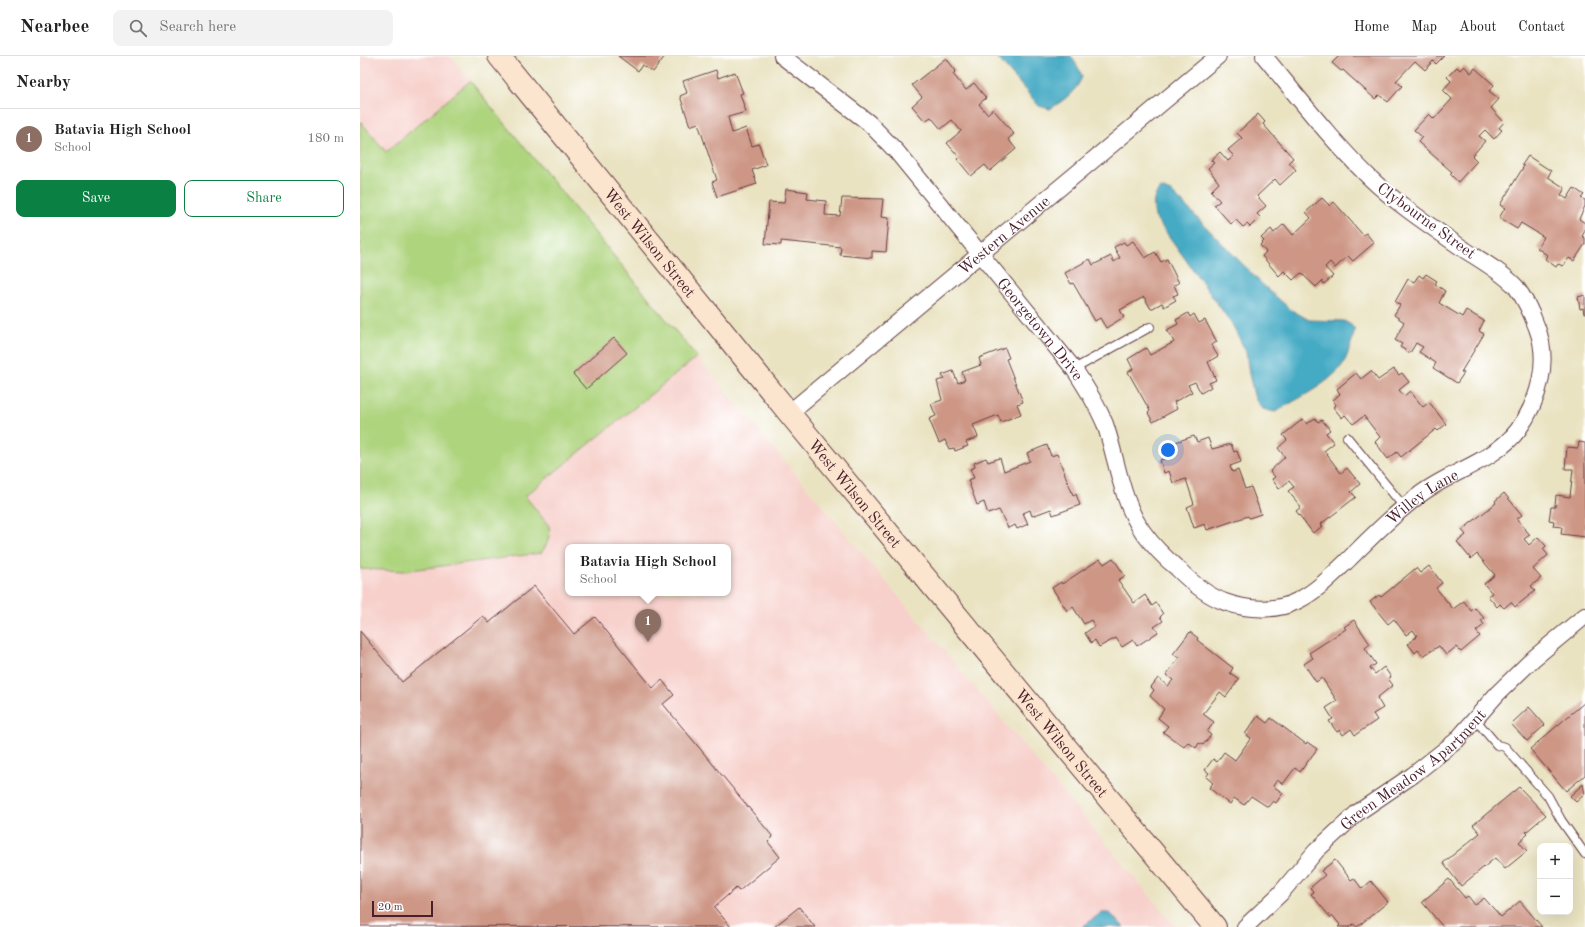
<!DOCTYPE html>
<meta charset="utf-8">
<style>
:root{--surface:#fff;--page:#f2f2f2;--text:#222;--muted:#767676;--line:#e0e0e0;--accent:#0b8043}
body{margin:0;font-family:"Old Standard TT",serif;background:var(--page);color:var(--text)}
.controls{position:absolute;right:12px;bottom:12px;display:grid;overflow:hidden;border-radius:8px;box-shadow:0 4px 16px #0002}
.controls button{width:36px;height:36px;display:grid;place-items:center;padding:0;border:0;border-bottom:1px solid var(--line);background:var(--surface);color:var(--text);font:20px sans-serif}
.scale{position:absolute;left:12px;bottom:10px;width:61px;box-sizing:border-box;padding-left:4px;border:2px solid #4a1f2b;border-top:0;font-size:11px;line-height:14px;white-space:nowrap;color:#4a1f2b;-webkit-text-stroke:3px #fff;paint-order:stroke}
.you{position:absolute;left:808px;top:394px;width:14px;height:14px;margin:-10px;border:3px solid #fff;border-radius:50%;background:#1a73e8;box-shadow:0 0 0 6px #1a73e833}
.badge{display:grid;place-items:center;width:26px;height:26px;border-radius:50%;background:var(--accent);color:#fff;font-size:13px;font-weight:700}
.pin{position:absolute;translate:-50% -33px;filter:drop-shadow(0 1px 2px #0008)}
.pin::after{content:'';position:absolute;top:21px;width:14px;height:12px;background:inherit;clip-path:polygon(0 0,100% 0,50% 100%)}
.popup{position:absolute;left:205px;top:488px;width:166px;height:52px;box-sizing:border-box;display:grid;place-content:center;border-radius:8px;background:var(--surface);filter:drop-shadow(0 1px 3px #0005);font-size:13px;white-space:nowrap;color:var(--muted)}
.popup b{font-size:15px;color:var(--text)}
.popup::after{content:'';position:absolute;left:50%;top:100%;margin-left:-8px;border:8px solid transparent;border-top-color:var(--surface)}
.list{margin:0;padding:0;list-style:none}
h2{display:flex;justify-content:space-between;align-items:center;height:52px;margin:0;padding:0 16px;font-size:17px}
h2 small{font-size:13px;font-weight:400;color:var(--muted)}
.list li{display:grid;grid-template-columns:26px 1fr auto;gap:12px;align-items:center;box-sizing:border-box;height:60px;padding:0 16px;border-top:1px solid var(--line)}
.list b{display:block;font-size:15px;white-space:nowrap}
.list p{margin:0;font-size:13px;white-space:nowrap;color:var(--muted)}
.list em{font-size:13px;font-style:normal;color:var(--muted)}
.actions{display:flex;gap:8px;padding:12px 16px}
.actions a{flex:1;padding:9px 0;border:1px solid var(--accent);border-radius:8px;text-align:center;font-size:14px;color:var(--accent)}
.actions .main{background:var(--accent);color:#fff}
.icon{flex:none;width:22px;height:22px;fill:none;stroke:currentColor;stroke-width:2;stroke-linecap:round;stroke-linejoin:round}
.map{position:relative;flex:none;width:1225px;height:871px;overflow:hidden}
header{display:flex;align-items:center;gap:24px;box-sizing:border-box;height:56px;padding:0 20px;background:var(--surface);border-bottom:1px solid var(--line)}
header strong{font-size:19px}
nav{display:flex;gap:22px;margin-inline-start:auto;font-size:14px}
.search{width:280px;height:36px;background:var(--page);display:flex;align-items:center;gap:10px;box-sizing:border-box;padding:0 14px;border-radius:8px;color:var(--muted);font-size:15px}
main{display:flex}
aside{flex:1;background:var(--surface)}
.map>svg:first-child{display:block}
.built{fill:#f7d0cb;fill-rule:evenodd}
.green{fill:#aed47e;stroke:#7c7a54}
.water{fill:#44aac4;stroke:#476478}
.building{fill:#cd9685}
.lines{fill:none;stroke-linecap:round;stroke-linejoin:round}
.lane-casing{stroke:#623c42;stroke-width:10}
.street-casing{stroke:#623c42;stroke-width:18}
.secondary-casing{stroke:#623c42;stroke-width:24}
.lane{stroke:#fff;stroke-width:8}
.street{stroke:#fff;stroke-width:16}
.secondary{stroke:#fbe5cf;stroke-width:22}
.labels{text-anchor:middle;stroke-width:4;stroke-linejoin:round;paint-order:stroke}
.street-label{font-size:16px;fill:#4a1f2b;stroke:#fff}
</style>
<header>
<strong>Nearbee</strong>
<div class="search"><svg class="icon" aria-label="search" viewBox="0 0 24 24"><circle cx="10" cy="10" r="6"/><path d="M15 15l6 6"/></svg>Search here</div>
<nav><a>Home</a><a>Map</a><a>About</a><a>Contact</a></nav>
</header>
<main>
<aside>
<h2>Nearby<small></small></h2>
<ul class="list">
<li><span class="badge" style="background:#8d6e63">1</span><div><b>Batavia High School</b><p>School</p></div><em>180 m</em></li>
</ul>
<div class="actions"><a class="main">Save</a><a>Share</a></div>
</aside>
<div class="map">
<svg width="1225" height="871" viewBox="0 0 1225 871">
<rect width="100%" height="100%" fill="#fff"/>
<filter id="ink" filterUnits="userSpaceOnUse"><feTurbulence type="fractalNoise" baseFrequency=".025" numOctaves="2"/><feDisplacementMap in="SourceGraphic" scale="8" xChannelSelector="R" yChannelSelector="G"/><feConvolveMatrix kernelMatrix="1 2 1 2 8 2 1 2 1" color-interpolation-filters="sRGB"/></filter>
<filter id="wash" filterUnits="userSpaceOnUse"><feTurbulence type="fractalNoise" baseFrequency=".012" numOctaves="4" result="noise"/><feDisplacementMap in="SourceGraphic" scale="16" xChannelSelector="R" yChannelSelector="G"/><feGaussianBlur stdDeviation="0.9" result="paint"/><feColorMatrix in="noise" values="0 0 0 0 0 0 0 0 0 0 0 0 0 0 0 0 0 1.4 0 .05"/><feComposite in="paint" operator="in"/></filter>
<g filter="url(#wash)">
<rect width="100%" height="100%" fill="#eae3c2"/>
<path class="built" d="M0 0H90L337 301 816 871H0ZM208 491H368V537H208Z"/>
<path class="green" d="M110 25 337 301 165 440 189 470C191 480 187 489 181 497L43 515 0 513V65L26 96Z"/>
<g class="water">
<path d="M636 0H711L719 13 722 21C716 36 704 44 690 53L679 50Z"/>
<path d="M801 132 813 137 902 228 930 253 949 264 984 265 991 269 995 273C992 284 989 298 983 308 970 328 935 344 915 356L903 353 895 343 889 318 886 296 872 268 795 161C793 149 792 140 801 132Z"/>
<polygon points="741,857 750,857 764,871 722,871"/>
</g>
<g id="blocks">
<g class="building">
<polygon points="258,0 305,0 293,16 282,9 278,15"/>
<polygon points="979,0 1084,0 1076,8 1073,5 1065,14 1055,5 1036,25 1042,30 1028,46 1019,39 1015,43 983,14 981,15 972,7"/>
<polygon points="586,2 596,15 593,18 606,34 614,27 626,42 619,48 627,58 633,53 654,78 648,83 656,93 630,115 625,109 611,120 597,103 599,101 587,87 601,75 592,64 581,73 571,61 565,65 552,50 562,41 552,29"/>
<polygon points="1104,10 1111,17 1115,12 1134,29 1129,35 1139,43 1131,52 1144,66 1139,72 1142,74 1134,83 1125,74 1119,80 1125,85 1112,100 1117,105 1098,126 1090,118 1092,116 1058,86 1062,81 1054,74 1069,58 1074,63 1092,43 1083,34 1091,25 1087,21 1097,11 1100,14"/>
<polygon points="356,14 358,22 375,16 383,37 380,38 386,56 368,61 372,77 386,72 392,90 399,88 406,109 392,114 397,128 357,141 352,126 357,124 338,67 330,70 320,40 327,37 323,25"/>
<polygon points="898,58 905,66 903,68 933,102 929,106 936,114 920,129 915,123 897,140 906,150 897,158 900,161 890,171 887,168 883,171 876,164 871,168 854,149 860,145 851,135 859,127 848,112 854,107 851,104 860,96 868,105 874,100 868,94 882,82 877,77"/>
<polygon points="1168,100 1191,115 1188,121 1205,132 1201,139 1207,143 1214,132 1224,139 1221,142 1225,144 1225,150 1219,163 1225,167 1225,175 1222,180 1225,182 1225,188 1214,205 1209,202 1203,210 1198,208 1196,211 1185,203 1187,199 1177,192 1184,181 1161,167 1157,173 1139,162 1145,152 1140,149 1164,110 1162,109"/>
<polygon points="426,133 448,136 447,143 466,145 465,159 480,160 482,142 523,143 521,161 529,162 526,196 512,195 512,202 480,199 481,191 421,185 421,189 405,188 409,146 424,147"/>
<polygon points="962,142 970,150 974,146 1003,179 1006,177 1014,187 993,205 988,200 975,212 970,206 965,211 973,220 964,228 962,225 956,231 941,217 933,224 924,215 919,220 902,200 906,196 900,189 904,185 901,182 911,173 914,177 924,168 933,179 951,162 946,156"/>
<polygon points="773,185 785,202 795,196 801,206 807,203 819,227 814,229 818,238 813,240 816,244 804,251 802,247 791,253 784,241 760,254 764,261 746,272 740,262 735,265 713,227 711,228 705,217 730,203 733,209 751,200 754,206 760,202 754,191 764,186 766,189"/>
<polygon points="1066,218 1077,225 1075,228 1085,235 1079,247 1102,261 1106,254 1124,265 1119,275 1124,278 1101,316 1104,317 1097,327 1073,312 1076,307 1059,296 1063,291 1056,287 1050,297 1040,291 1042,288 1035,284 1044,266 1034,259 1040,249 1035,246 1048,223 1054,226 1059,219 1063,222"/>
<polygon points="1225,239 1225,258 1224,258 1223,252 1220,253 1218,241"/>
<polygon points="828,257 830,261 834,258 839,267 845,264 857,286 851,289 858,300 848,306 856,324 849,327 851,331 841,337 835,326 828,329 832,336 814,346 817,353 793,366 788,357 790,355 768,316 773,313 768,303 786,292 790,299 814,286 807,274 818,268 816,264"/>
<polygon points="254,282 267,297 226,333 213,318"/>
<polygon points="645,292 649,302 646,303 663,346 657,348 661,358 641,366 638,359 613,369 618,381 606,386 608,390 595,395 594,392 589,393 585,384 579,387 569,363 576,360 571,348 582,344 577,325 584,323 582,319 593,315 598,327 605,324 602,316 621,309 619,302"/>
<polygon points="1034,313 1039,319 1042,317 1049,326 1039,334 1044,340 1050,335 1063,351 1069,346 1086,368 1078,375 1076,373 1041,401 1037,396 1028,403 1015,386 1020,381 1004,360 993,368 985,359 982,362 973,351 976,349 973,344 980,338 977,333 996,317 1001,323 1011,315 1018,324"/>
<polygon points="955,362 958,366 962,364 970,374 966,377 974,387 964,395 981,417 987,412 1000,428 991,436 996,441 961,468 963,470 953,477 936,455 941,451 928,435 934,431 929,425 919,433 912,423 915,421 910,415 925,401 918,392 927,384 923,379 943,363 947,368"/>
<polygon points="834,380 837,386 848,382 852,393 871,388 874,396 877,395 881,406 870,410 872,416 878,414 885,433 891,431 901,458 889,462 888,460 847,474 845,468 834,472 827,451 834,448 826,423 813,427 809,415 804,417 800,404 804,403 803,397 811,394 809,388"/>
<polygon points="1219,386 1225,387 1225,481 1201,478 1202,471 1193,470 1194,465 1189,464 1191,451 1195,451 1196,439 1210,441 1213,413 1205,413 1207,391 1218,392"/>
<polygon points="687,389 691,400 697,398 713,439 716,438 720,449 693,459 691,453 672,460 670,454 663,457 668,468 657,473 655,469 648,472 639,454 628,458 624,446 617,449 608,424 614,422 610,413 615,411 614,407 626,402 628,406 640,402 644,415 670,405 667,397"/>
<polygon points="1144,437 1162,459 1157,463 1170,479 1164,483 1169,489 1178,481 1186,490 1183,493 1188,499 1173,513 1181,522 1171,530 1175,535 1155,551 1151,546 1144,552 1140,548 1137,551 1128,540 1132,537 1124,528 1135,519 1117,498 1111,503 1097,486 1106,479 1102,474 1136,447 1135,445"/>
<polygon points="753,502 765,520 758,524 774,547 785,539 792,550 796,547 803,558 800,561 803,565 794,571 798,576 777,590 773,584 762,591 756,582 739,591 735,584 731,587 725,577 735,570 731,564 724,568 713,551 707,555 692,532 701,526 702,528 740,503 744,508"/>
<polygon points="1069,510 1082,527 1076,532 1093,553 1104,545 1111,555 1115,552 1124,562 1121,564 1124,569 1116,575 1120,580 1101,596 1096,591 1086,599 1079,590 1063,600 1058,594 1055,597 1048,588 1057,580 1053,574 1046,579 1034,563 1028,568 1010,546 1019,539 1021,541 1056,512 1060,517"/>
<polygon points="174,530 214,578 235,561 293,632 302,624 314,639 303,648 413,781 408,786 420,801 379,835 376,832 354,851 371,871 0,870 0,575 42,626 123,560 129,567"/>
<polygon points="994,564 1010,588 1005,592 1016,608 1010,612 1015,618 1024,611 1031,621 1028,623 1033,629 1017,642 1023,652 1013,658 1017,664 995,679 991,673 983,679 980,674 977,676 969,665 973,663 966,652 977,645 962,622 956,626 944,608 953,602 949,597 986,573 984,571"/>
<polygon points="830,576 838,582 837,584 873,612 870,617 879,623 866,641 860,636 843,658 854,666 847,676 851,679 843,689 839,687 836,692 828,686 824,691 803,676 808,670 798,662 804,653 790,640 794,634 791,631 798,622 808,630 813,624 806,619 819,602 813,598"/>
<polygon points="1225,646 1225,719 1206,735 1170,693"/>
<polygon points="1169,651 1185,669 1167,685 1151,668"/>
<polygon points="898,660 907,667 911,662 946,688 947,686 957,693 940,716 935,712 923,728 917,724 913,730 923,737 916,747 913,745 908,751 891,740 884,749 874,742 870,748 849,732 853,727 846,721 849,717 845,714 853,703 857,706 864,696 875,704 891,682 885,678"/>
<polygon points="1223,728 1225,738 1216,746 1210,740"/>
<polygon points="1159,731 1186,759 1166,776 1168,778 1159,786 1167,795 1145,813 1135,802 1101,830 1083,807 1120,777 1113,769"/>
<polygon points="975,804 991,824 994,822 1002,833 1011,825 1028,846 997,871 993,868 990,871 978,871 980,869 973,860 971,862 951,838 954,836 950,832 965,819 961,815"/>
<polygon points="1089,823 1105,842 1108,840 1115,849 1124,842 1141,861 1160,845 1182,871 1083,871 1062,846"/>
<polygon points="439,851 455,871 414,871"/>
</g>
</g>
</g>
<g filter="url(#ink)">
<use href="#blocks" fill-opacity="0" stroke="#623c42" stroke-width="1"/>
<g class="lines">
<g class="lane-casing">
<g id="lane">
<polyline points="714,313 790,271"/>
<polyline points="987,381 1044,451"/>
<polyline points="1115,663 1137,689 1145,691 1188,740 1201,764 1225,798"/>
</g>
</g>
<g class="street-casing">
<g id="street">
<path id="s1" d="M422 0 509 67 537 96 714 313C726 331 737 349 745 368 757 403 761 445 783 476 793 490 805 502 818 513 831 526 848 540 865 546 887 554 916 556 937 545 956 536 971 520 986 506 1009 483 1032 460 1058 440 1088 416 1134 406 1158 374 1179 345 1190 306 1177 272 1172 258 1165 243 1156 231 1142 216 1122 205 1105 194 1072 171 1038 149 1009 121 971 84 938 41 904 0"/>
<path id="s2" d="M429 357 858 0"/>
<path id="s3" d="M885 871 920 838 956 795 997 757 1053 719 1096 685 1137 638 1174 602 1225 560"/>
</g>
</g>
<g class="secondary-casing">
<g id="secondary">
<path id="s4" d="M139 0 429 357 855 871"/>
</g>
</g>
<use href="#lane" class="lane"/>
<use href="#street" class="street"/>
<use href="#secondary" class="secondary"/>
</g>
</g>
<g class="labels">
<g class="street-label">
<text transform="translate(1067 164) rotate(36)" y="6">Clybourne Street</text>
<text dy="6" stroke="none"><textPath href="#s2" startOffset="279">Western Avenue</textPath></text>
<text dy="6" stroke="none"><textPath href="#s4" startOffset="240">West Wilson Street</textPath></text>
<text dy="6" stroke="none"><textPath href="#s1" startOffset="378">Georgetown Drive</textPath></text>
<text dy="6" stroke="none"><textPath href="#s4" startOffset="564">West Wilson Street</textPath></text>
<text dy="6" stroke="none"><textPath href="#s1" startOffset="955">Willey Lane</textPath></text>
<text dy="6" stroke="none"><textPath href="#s4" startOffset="888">West Wilson Street</textPath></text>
<text dy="6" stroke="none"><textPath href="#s3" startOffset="231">Green Meadow Apartment</textPath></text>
</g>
</g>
</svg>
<div class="controls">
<button>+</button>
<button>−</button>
</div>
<div class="scale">20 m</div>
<div class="you"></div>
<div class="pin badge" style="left:288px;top:586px;background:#8d6e63">1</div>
<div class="popup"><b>Batavia High School</b>School</div>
</div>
</main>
